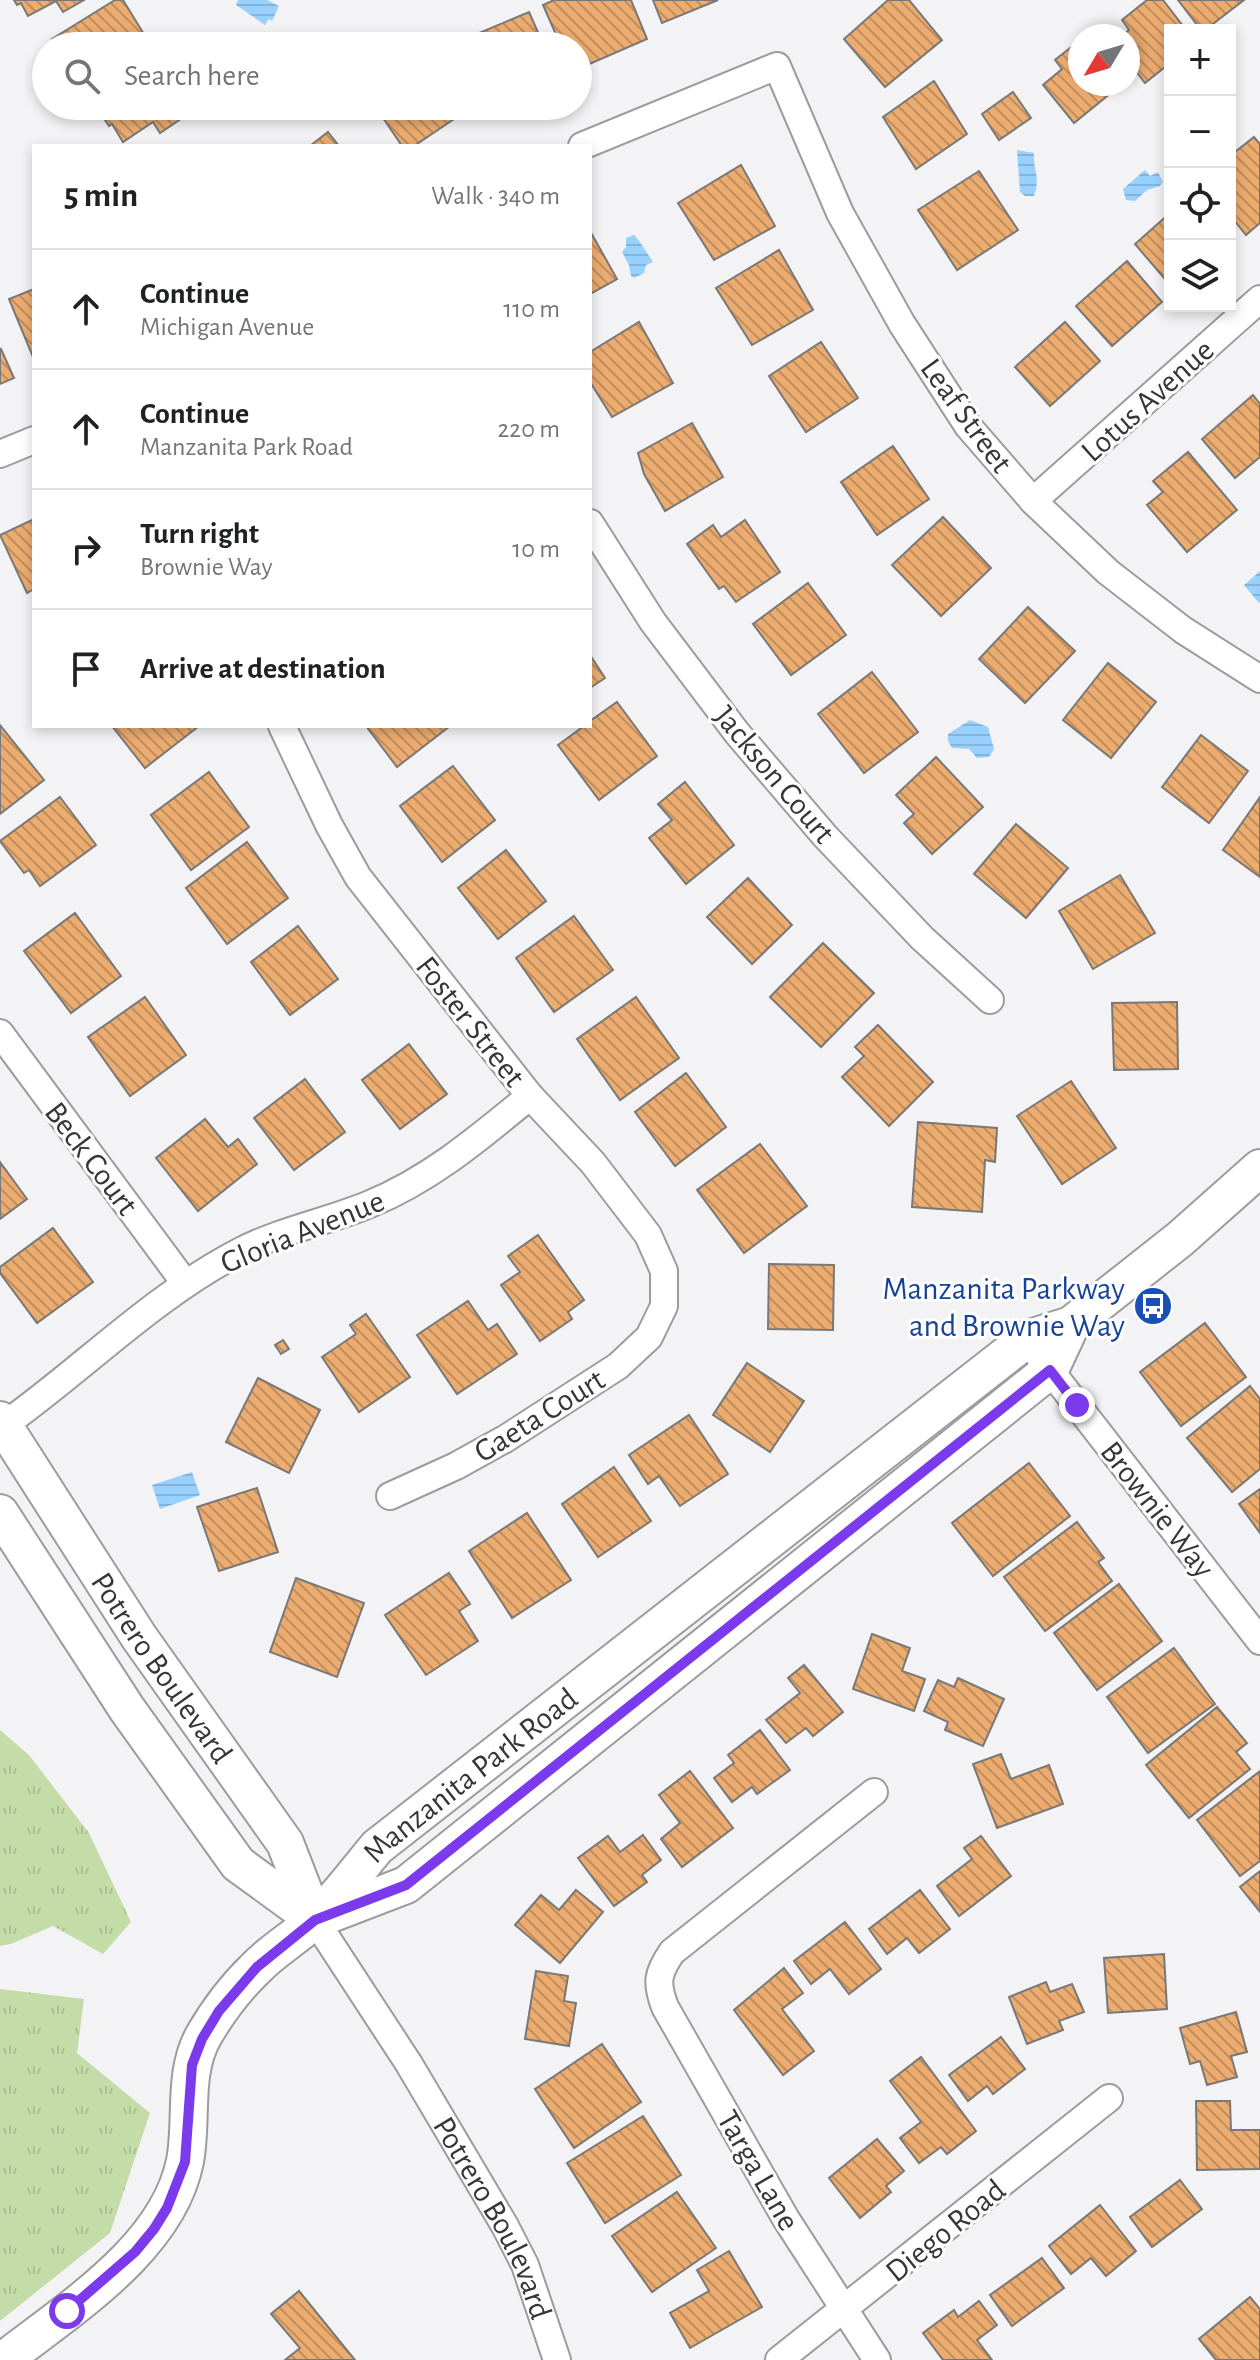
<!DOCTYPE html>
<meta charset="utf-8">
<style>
:root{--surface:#fff;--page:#f2f2f2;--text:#202124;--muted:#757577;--line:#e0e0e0}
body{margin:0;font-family:"Alegreya Sans",sans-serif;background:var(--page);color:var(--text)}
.controls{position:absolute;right:24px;top:24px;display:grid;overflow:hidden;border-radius:0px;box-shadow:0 4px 12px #0003}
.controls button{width:72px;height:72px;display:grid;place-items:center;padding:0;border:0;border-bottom:2px solid var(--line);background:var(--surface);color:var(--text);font:40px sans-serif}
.compass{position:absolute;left:1068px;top:24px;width:72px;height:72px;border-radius:50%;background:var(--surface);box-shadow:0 4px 12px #0003;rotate:232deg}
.stop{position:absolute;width:24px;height:24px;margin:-18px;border:6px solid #7c3aed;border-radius:50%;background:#fff}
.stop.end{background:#7c3aed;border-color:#fff;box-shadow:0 2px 8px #0008}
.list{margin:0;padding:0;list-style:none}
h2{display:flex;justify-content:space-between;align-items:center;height:104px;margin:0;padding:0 32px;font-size:34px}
h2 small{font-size:26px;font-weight:400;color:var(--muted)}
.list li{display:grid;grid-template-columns:52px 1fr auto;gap:24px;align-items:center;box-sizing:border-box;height:120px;padding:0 32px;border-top:2px solid var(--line)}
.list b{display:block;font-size:30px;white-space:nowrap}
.list p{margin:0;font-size:26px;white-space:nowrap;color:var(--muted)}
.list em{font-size:26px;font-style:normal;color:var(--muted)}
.icon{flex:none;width:44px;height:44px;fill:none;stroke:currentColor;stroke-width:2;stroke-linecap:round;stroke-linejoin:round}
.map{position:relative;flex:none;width:1260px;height:2360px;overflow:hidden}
.search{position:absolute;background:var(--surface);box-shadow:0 4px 12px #0003;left:32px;top:32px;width:560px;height:88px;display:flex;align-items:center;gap:20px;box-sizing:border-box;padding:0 28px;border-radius:44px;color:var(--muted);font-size:30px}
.panel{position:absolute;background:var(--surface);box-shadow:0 4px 12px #0003;left:32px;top:144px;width:560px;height:584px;border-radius:0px}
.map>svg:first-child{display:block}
.grass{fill:url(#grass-tufts)}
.water{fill:url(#water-rules)}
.building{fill:url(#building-back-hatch);stroke:#797877;stroke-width:2}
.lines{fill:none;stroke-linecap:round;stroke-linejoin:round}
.street-casing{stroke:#9c9c9e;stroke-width:30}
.secondary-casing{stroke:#9c9c9e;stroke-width:40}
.street{stroke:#fff;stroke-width:26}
.secondary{stroke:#fff;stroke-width:36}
.route{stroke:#7c3aed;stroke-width:10}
.labels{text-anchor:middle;stroke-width:6;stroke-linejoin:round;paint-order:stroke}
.street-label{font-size:32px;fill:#363637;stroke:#fff}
.transit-label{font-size:32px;fill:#164399;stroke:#fff;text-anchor:end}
</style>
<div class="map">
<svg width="1260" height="2360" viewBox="0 0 1260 2360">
<defs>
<pattern id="grass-tufts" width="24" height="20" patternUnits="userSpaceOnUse" patternTransform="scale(2)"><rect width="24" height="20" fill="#c4dda8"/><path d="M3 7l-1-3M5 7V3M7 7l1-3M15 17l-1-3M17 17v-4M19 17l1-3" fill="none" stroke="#a9be91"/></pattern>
<pattern id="water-rules" width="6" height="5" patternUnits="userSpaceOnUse" patternTransform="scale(2)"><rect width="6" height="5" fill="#99d1fe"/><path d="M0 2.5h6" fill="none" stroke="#84b4da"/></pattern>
<pattern id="building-back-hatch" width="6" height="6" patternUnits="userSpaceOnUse" patternTransform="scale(2)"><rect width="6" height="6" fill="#ecac70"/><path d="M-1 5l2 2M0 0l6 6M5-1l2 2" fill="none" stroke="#c08d5d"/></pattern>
</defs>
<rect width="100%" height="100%" fill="#f3f3f5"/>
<g class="grass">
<polygon points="0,1730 29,1755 89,1833 131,1922 103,1954 53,1926 11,1944 0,1946"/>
<polygon points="0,1989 84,1999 77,2053 150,2113 110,2233 0,2321"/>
</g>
<g class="water">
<polygon points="238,0 267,0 279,6 272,21 269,19 265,25 236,5"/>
<path d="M1017 150 1034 153C1033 171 1041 177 1034 196H1025L1020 192Z"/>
<polygon points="1145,170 1150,176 1158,172 1163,182 1160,186 1147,190 1135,201 1126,200 1123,189"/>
<path d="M634 235C638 238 649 256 653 262L646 265 644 273 634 278 631 276 629 265 622 252 626 247V238Z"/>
<polygon points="1260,571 1260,602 1259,603 1244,585"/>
<polygon points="970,720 988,727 994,749 989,757 977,758 969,749 952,748 948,741 948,734"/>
<polygon points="192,1472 200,1495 160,1509 152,1485"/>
</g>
<g class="building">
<polygon points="14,0 84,0 63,12 56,1 28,16 21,3 17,5"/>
<polygon points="115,0 123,0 150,44 57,46 52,39"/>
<polygon points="554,0 631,0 647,39 578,69 578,46 561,46 543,5"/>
<polygon points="653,0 718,0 662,23"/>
<polygon points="888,0 909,0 942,40 885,87 844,39"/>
<polygon points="1147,0 1163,0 1186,30 1170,30 1170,63 1145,83 1128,61 1128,36 1122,36 1129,30 1122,20"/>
<polygon points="1178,0 1244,0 1205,30 1201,30"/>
<polygon points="529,12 544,46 454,46 453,44"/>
<polygon points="1080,40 1080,84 1122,84 1074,123 1043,85 1062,69 1055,60"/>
<polygon points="934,81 967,134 916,169 883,117"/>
<polygon points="1013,92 1031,118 999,140 982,114"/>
<polygon points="100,106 192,106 194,110 160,133 153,122 123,142 112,124 109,126 97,108"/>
<polygon points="375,106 450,106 457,117 414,146 402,146"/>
<polygon points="328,132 339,146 310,146"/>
<polygon points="1254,137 1260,144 1260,223 1246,235 1230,215 1230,156"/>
<polygon points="741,165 775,226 714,260 678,203"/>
<polygon points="979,171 1018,230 957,270 918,210"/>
<polygon points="1170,213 1170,285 1135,244"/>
<polygon points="590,231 617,279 590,294"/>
<polygon points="779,250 813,310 752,345 716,288"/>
<polygon points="1127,261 1162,302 1112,346 1076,306"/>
<polygon points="34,289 34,356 33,357 9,299"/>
<polygon points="639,322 673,383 612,417 590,382 590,352"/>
<polygon points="1065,322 1100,361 1050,406 1015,367"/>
<polygon points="821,342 858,398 806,432 769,376"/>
<polygon points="1,349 14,378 0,384 0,350"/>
<polygon points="1253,395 1260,404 1260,457 1235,478 1202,439"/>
<polygon points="692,423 723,477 665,511 644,474 638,453"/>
<polygon points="893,446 929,499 877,535 841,482"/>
<polygon points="1188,452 1237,510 1187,552 1147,505 1163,492 1153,481"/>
<polygon points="943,517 991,568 941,616 892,565"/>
<polygon points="34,519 34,589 27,593 0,535"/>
<polygon points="745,520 780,572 736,602 724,586 719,589 687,544 713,525 721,537"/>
<polygon points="808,583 846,635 791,675 753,624"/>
<polygon points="1028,607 1075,651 1025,703 979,659"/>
<polygon points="590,655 605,678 590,688"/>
<polygon points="1108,663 1156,702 1111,758 1063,720"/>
<polygon points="872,672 918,732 864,773 818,714"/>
<polygon points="617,702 657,756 599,800 558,745 584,726 590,726 590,721"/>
<polygon points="0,725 44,780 0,814"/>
<polygon points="112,726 199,726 145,768"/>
<polygon points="366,726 450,726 397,767"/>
<polygon points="1201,735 1248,771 1209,823 1162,787"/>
<polygon points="936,757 983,807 932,854 904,823 914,814 896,795"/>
<polygon points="453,766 495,820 442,862 400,806"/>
<polygon points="209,772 249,827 191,870 151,815"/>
<polygon points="685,782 734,845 686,884 649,838 672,820 658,804"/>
<polygon points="60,797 96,845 40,886 29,870 24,873 0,841"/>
<polygon points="1260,797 1260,877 1223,850"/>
<polygon points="1016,824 1068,868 1026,918 974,874"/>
<polygon points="247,842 288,898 227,944 186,888"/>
<polygon points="506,850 546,901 498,939 458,888"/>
<polygon points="1120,875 1155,933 1093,969 1059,911"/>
<polygon points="748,878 792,925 752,964 707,917"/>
<polygon points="75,913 121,976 71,1013 24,951"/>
<polygon points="574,916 613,970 554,1012 516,958"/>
<polygon points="298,926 338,979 290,1015 251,962"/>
<polygon points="823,943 874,993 821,1047 770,997"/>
<polygon points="145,997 186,1055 130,1096 88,1037"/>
<polygon points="636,997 679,1058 620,1100 577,1039"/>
<polygon points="1177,1002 1178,1069 1114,1070 1112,1003"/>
<polygon points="878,1025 933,1082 889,1126 842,1077 864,1056 855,1047"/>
<polygon points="409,1044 447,1094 400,1129 362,1080"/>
<polygon points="686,1073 726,1127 675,1166 635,1112"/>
<polygon points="305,1079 345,1132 294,1170 254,1118"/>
<polygon points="1071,1081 1116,1148 1062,1184 1017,1116"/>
<polygon points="205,1119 228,1147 238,1139 257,1164 198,1211 156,1158"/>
<polygon points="918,1122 997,1128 995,1162 985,1160 982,1212 912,1207"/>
<polygon points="760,1144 807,1206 744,1253 697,1190"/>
<polygon points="0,1162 27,1199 0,1219"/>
<polygon points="53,1228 93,1282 37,1323 0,1273 0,1267"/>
<polygon points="538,1235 584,1300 568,1312 572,1319 540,1341 501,1285 520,1272 508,1256"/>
<polygon points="769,1264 834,1265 833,1330 768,1329"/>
<polygon points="468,1301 488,1330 497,1324 517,1354 457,1394 417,1335"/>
<polygon points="366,1314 410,1377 359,1412 322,1357 356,1334 350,1325"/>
<polygon points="1205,1323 1246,1377 1181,1426 1140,1372"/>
<polygon points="283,1340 289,1349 281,1354 275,1345"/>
<polygon points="747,1363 804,1401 770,1452 713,1415"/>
<polygon points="258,1378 320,1410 289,1473 226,1442"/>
<polygon points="1250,1386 1260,1399 1260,1469 1232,1492 1187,1438"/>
<polygon points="689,1415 728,1474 680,1506 659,1476 648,1484 629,1455"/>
<polygon points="1029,1463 1070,1516 993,1576 952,1523"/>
<polygon points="614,1467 651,1521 598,1557 562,1504"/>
<polygon points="257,1488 278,1552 219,1571 197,1507"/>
<polygon points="1260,1489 1260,1533 1239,1504"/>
<polygon points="527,1513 571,1580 512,1618 469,1551"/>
<polygon points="1077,1522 1104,1558 1098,1562 1112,1581 1045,1631 1004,1577"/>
<polygon points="449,1573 470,1604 459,1611 478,1641 426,1675 385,1615"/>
<polygon points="296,1578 364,1603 337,1677 270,1652"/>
<polygon points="1119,1584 1162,1641 1097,1690 1054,1633"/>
<polygon points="872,1634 910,1648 902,1671 925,1679 914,1711 853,1689"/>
<polygon points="1174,1648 1215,1704 1148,1753 1107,1697"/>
<polygon points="804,1665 843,1712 813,1736 806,1728 786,1743 766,1720 800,1693 788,1678"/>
<polygon points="958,1678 1004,1699 983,1746 945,1730 948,1722 924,1711 938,1680 954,1687"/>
<polygon points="1217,1707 1247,1743 1236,1752 1250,1769 1189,1818 1146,1765"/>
<polygon points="760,1730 790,1770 757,1794 752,1787 732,1802 714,1778 734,1763 728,1755"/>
<polygon points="1001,1754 1011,1779 1049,1765 1063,1804 997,1828 973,1764"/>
<polygon points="690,1771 733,1828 682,1867 661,1839 680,1823 659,1795"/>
<polygon points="1260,1771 1260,1861 1240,1876 1197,1820"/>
<polygon points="643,1835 661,1860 642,1875 647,1882 614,1906 578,1858 608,1836 620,1852"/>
<polygon points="981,1836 1011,1876 959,1916 937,1886 972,1859 964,1848"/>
<polygon points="1260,1871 1260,1912 1240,1887"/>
<polygon points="576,1890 603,1912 560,1963 515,1925 541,1895 559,1910"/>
<polygon points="920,1890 950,1929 919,1953 907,1938 887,1954 869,1929"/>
<polygon points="845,1922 881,1969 849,1994 830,1969 811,1984 794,1961"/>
<polygon points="1164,1954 1167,2009 1108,2013 1104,1958"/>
<polygon points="784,1968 803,1993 782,2009 814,2051 783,2075 734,2010"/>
<polygon points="536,1971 568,1976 564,2001 576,2003 569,2046 525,2039"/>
<polygon points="1046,1982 1050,1992 1072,1984 1084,2012 1059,2021 1063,2030 1027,2044 1009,1997"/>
<polygon points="1236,2012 1247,2052 1231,2056 1237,2077 1207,2085 1200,2061 1190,2064 1180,2028"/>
<polygon points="1001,2037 1025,2069 993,2094 987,2086 968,2101 949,2075"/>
<polygon points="602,2044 641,2102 574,2148 535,2089"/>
<polygon points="921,2057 976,2131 947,2154 941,2147 919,2163 900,2138 921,2122 890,2081"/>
<polygon points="1196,2101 1230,2101 1231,2130 1260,2130 1260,2169 1197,2170"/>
<polygon points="643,2116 681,2175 605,2223 567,2163"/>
<polygon points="877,2139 904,2171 886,2186 891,2192 860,2218 829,2178"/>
<polygon points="1180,2180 1202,2209 1152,2247 1130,2217"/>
<polygon points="677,2192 716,2248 652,2292 612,2236"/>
<polygon points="1100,2205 1136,2251 1106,2276 1091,2258 1071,2274 1049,2246"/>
<polygon points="729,2251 762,2307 690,2348 670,2313 709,2291 697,2270"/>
<polygon points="1042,2258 1064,2288 1012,2326 990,2295"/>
<polygon points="299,2291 355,2360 285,2360 300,2348 271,2314"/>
<polygon points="1250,2297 1260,2309 1260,2360 1216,2360 1199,2339"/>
<polygon points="979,2301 997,2325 977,2340 992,2360 943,2360 923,2333 954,2310 958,2317"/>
</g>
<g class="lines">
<g class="street-casing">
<g id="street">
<polyline points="582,146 777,66 840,213 902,324 968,426 1033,501 1108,572 1183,630 1260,679"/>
<polyline points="0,454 34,440"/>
<polyline points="1033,501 1260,299"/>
<polyline points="590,523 653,622 737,733 825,836 922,938 990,1000"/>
<polyline points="282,726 329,825 358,877 530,1096 593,1163 648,1235 664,1271 664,1306 649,1337 618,1366 505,1439 456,1466 390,1496"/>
<polyline points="0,1033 185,1283"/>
<polyline points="1039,1356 1260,1641"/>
<path d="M0 1428C81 1371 151 1298 239 1252 281 1230 327 1222 370 1204 431 1179 480 1137 530 1096"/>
<path d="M874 1792 672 1952C657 1974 656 1983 665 2007L786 2219 877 2360"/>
<path id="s1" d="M315 1920 409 2064 505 2226 525 2265 557 2360"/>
<polyline points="779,2360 1109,2098"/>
</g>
</g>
<g class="secondary-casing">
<g id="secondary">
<path id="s2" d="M0 1420 139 1637 285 1843 315 1920"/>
<polyline points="0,1513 127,1709 238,1864 315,1920"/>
<polyline points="320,1918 406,1885 1050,1370 1071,1325"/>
<path id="s3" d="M4 2360C69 2309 168 2248 185 2161 193 2120 182 2073 204 2035 218 2011 236 1987 256 1968 273 1950 295 1938 313 1921 336 1900 356 1872 377 1847L1027 1339 1071 1325 1180 1239 1260 1168"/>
</g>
</g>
<use href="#street" class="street"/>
<use href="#secondary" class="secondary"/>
</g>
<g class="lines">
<polyline class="route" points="67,2311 135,2252 154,2229 167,2208 185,2162 192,2065 202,2039 219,2011 257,1967 315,1920 406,1885 1050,1370 1077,1405"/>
</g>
<defs>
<g id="bus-disc" transform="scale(2)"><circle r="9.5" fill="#1a4fb4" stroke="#fff"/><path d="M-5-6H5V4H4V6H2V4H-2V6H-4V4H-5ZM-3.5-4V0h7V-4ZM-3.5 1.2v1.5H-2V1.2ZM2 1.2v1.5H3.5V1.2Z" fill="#fff"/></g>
</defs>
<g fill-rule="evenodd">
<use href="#bus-disc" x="1153" y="1306"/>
</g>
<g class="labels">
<g class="street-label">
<text transform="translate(1147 400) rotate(-42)" y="11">Lotus Avenue</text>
<text transform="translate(967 415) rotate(54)" y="11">Leaf Street</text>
<text transform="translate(775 774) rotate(50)" y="11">Jackson Court</text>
<text transform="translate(471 1021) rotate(52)" y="11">Foster Street</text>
<text transform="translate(92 1158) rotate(53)" y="11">Beck Court</text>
<text transform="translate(302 1231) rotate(-22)" y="11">Gloria Avenue</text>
<text transform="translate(539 1415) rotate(-32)" y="11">Gaeta Court</text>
<text transform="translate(1158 1509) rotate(52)" y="11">Brownie Way</text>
<text dy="11" stroke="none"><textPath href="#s2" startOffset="296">Potrero Boulevard</textPath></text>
<text dy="11" stroke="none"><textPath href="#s3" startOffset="778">Manzanita Park Road</textPath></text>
<text transform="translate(759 2170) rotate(60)" y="11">Targa Lane</text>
<text dy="11" stroke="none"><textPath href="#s1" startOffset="348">Potrero Boulevard</textPath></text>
<text transform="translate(945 2230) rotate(-39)" y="11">Diego Road</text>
</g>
<g class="transit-label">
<text x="1125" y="1299">Manzanita Parkway<tspan x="1125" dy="37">and Brownie Way</tspan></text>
</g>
</g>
</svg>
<div class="controls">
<button>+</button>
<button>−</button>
<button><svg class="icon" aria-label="locate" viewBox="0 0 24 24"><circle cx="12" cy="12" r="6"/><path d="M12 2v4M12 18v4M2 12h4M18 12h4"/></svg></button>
<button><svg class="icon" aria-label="layers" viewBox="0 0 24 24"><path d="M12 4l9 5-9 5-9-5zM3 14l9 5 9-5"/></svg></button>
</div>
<svg class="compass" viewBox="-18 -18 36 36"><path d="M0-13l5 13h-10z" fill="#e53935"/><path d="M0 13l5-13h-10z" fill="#757577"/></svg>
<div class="stop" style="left:67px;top:2311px"></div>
<div class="stop end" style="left:1077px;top:1405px"></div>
<div class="search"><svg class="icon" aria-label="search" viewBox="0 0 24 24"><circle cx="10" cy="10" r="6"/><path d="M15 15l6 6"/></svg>Search here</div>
<section class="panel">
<h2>5 min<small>Walk · 340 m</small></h2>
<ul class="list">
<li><svg class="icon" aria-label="ahead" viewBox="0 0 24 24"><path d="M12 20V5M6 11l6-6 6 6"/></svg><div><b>Continue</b><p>Michigan Avenue</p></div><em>110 m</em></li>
<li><svg class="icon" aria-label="ahead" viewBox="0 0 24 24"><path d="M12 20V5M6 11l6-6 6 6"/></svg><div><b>Continue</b><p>Manzanita Park Road</p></div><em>220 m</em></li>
<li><svg class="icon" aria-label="right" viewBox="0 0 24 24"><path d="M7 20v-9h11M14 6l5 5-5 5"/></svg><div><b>Turn right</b><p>Brownie Way</p></div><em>10 m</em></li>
<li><svg class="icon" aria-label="arrive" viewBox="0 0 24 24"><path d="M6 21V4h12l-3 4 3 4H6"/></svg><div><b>Arrive at destination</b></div></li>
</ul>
</section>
</div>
